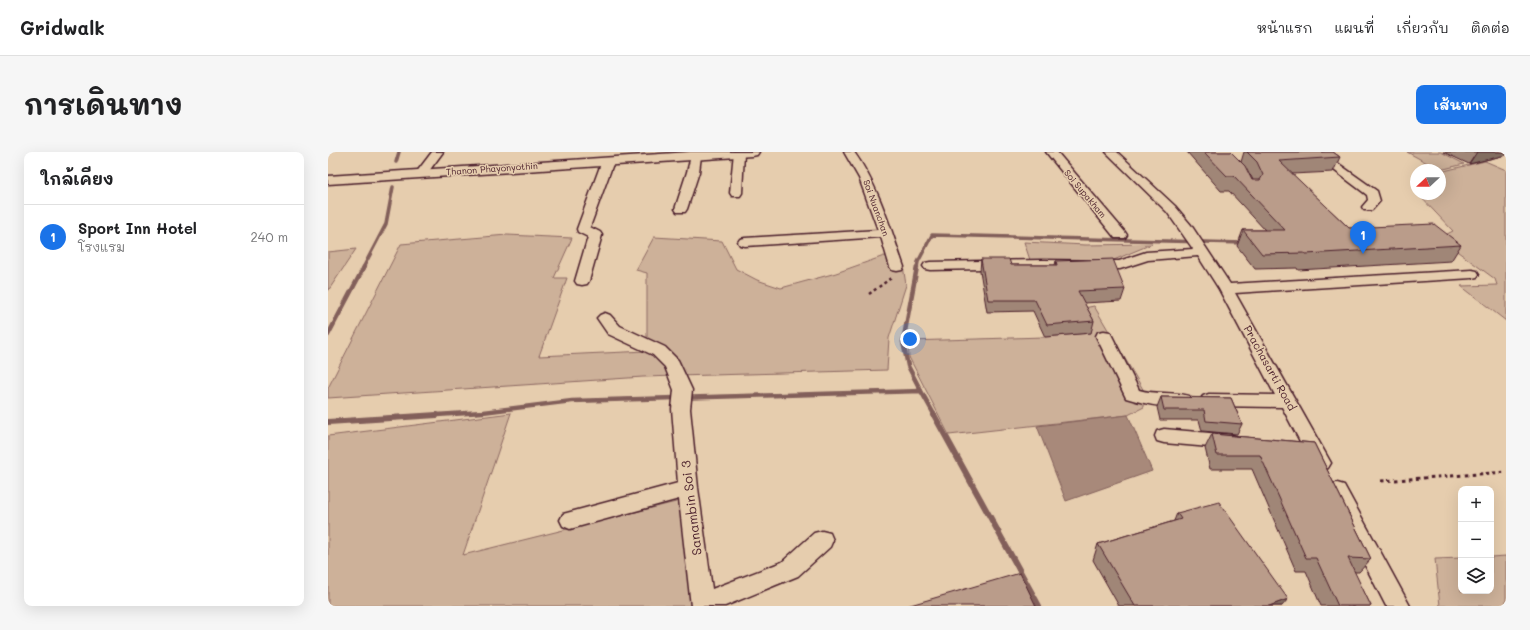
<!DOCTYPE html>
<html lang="th">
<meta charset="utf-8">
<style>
:root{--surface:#fff;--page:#f6f6f6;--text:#202124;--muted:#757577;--line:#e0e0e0;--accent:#1a73e8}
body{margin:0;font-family:Mali,"Playpen Sans Thai",sans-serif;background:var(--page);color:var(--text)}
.controls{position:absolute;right:12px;bottom:12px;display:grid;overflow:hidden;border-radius:8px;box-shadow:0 4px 16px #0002}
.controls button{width:36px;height:36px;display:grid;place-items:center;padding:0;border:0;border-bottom:1px solid var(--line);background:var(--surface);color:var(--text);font:20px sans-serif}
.compass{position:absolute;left:1082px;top:12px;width:36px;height:36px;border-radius:50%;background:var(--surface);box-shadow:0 4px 16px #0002;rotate:248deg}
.you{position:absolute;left:582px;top:187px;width:14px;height:14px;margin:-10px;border:3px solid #fff;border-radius:50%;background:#1a73e8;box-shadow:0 0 0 6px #1a73e833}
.badge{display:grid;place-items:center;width:26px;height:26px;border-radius:50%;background:var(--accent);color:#fff;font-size:13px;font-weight:700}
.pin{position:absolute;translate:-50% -33px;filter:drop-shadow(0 1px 2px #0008)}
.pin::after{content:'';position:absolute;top:21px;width:14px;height:12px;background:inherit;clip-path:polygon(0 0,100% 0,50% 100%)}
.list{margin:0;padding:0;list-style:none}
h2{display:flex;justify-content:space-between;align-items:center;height:52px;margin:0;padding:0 16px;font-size:17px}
h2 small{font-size:13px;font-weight:400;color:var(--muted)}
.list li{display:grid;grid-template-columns:26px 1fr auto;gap:12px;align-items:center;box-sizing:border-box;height:64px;padding:0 16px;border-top:1px solid var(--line)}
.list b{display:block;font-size:15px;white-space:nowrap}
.list p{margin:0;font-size:13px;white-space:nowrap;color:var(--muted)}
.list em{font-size:13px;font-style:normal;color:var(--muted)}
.icon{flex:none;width:22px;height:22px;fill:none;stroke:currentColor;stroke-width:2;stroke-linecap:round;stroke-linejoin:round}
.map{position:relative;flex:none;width:1178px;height:454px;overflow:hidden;border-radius:8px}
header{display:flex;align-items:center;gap:24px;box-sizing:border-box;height:56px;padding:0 20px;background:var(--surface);border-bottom:1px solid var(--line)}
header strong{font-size:19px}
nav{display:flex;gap:22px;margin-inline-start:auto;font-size:14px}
.intro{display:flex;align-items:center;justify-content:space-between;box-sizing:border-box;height:96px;padding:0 24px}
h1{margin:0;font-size:28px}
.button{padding:10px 18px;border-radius:8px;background:var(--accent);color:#fff;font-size:14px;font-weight:700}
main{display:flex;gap:24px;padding:0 24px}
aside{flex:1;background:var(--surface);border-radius:8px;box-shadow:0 4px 16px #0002}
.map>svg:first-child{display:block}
.green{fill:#cdb199;stroke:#8c6862}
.water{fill:#a8897a;stroke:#825f5a}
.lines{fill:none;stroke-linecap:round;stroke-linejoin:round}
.stream-far2{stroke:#825f5a;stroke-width:3.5}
.stream-far1{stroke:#825f5a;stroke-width:4.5}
.stream{stroke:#825f5a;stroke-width:6}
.minor-casing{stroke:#4a1f2b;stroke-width:3}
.major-casing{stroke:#4a1f2b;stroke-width:3}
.path-far1{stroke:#4a1f2b;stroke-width:2.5;stroke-dasharray:3 3;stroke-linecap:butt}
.path{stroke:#4a1f2b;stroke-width:3;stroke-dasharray:3.5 3.5;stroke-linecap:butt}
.minor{fill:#e6cdae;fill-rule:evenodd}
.major{fill:#e6cdae;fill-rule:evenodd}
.wall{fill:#a08677;stroke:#4a1f2b;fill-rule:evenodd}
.shaded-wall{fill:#826d61;stroke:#4a1f2b}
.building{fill:#ba9c8a;stroke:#4a1f2b}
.labels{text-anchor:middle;stroke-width:3;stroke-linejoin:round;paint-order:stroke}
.far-street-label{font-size:9px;fill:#4a1f2b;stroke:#e6cdae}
.street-label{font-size:11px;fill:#4a1f2b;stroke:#e6cdae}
.near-street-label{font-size:13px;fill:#4a1f2b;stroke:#e6cdae}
</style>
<header>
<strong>Gridwalk</strong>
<nav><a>หน้าแรก</a><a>แผนที่</a><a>เกี่ยวกับ</a><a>ติดต่อ</a></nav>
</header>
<div class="intro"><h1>การเดินทาง</h1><a class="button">เส้นทาง</a></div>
<main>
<aside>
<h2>ใกล้เคียง<small></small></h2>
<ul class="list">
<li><span class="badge">1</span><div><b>Sport Inn Hotel</b><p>โรงแรม</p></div><em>240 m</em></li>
</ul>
</aside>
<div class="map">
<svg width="1178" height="454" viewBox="0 0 1178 454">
<rect width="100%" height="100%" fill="#e6cdae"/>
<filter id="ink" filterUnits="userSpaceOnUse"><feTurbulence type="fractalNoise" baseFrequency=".025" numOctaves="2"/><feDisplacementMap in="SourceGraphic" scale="8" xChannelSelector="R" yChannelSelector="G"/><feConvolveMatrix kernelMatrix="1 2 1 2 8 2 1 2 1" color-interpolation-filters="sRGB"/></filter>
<g filter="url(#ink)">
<g class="green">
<polygon points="1079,0 1113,0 1136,12 1112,18"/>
<polygon points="1157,9 1178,18 1178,169 1133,134 1169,133 1167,127 1111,86 1125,79 1090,42 1112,42 1112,20"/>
<polygon points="179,83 244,86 226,126 239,126 211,204 319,199 319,121 308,118 326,85 394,89 408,117 429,128 453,136 508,121 556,104 574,107 578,133 561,186 559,218 315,225 0,246 0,236 73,92"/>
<polygon points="696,90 758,93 824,92 781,110 702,108"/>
<polygon points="28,97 0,139 0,100"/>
<polygon points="766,154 816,239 816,255 800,263 621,283 581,205 580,189 717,185 763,181 751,157"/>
<polygon points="183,261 135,403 352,349 369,454 0,454 0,284"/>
<polygon points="1178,404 1178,454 1112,454 1107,407 1133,406 1133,439 1163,439 1163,405"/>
</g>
<polygon class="water" points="800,263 824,319 738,349 709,274"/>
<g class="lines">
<g class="stream-far2">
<polyline points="68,10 71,0"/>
<polyline points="35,116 58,72 65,35"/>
<polyline points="589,116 590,110 604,83 916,91"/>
</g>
<g class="stream-far1">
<polyline points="589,115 575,190 580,214 593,239"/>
<polyline points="0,183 36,115"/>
<polyline points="93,264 155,260 244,249 593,239 607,264"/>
</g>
<g class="stream">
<polyline points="606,263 711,454"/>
<polyline points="0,270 109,263"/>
</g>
<g class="minor-casing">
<g id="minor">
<polygon points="104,0 115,0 98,23 90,23 88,21"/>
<polygon points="406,0 416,1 414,41 412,44 404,44 402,41"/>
<path d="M516 0H526C551 35 562 75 576 115L574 118 569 119 564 118 562 115 553 85 417 94 412 93 410 90 412 87 417 86 550 78 531 26Z"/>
<polygon points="718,0 729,0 797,80 799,83 797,86 787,86"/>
<polygon points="778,0 789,0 847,54 863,73 902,132 1144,118 1149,119 1151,122 1149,125 1144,126 907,141 1003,311 1000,316 993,319 986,316 954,255 881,254 875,252 872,248 875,244 881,242 947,243 891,137 870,104 820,108 792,117 715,116 602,118 597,117 595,114 597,111 602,110 715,108 791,109 818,100 865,97 839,60"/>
<polygon points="982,0 994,0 1049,39 1052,49 1044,58 1036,58 1034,55 1040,48 1039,43"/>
<polygon points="368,1 373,4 371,20 359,57 357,60 349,60 347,57 359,20 363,4"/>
<polygon points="280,6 286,9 262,75 272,80 274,83 261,129 259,132 254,133 249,132 247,129 260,85 250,80 249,77 274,9"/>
<polygon points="277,161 282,163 292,174 337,195 350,208 364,238 362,257 370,336 384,437 454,410 486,381 494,379 502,381 505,388 502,395 470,424 397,454 363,454 351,347 242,377 235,374 232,368 235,362 350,331 344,257 346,238 337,215 325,203 280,182 269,166 272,163"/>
<path d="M776 179 782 180 811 238C827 243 845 239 861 244L864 248 861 252C841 258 817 252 798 246L768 184 770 180Z"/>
<polygon points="836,277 904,283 911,285 913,290 911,295 904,297 836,291 829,289 827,284 829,279"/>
<polygon points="1009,331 1016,333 1082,454 1058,454 999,339 1002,333"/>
</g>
</g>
<g class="major-casing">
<polygon id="major" points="362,0 431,0 429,3 424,4 0,32 0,24"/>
</g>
<polyline class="path-far1" points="541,142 563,126"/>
<polyline class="path" points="1053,329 1178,320"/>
<use href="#minor" class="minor"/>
<use href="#major" class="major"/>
</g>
<g class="wall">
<path d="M859 0H903L913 10 916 0H1005L1012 5 1005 20 964 22 1021 76 1133 93 1123 109 970 118 969 116 927 117 909 94 915 78H937L901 39H893ZM920 21 923 24 925 28H924Z"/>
<polygon points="1115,0 1178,0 1178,3 1141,12"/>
<polygon points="653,107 683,113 727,113 728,109 797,137 793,149 756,151 766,169 763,181 717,185 705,159 659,160 652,119"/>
<polygon points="833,245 903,246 914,272 909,282 874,279 871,268 832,268 829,255"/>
<polygon points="884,282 986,291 1043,407 1031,420 1026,420 1043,454 993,454 978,419 968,419 924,317 882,317 877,296"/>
<polygon points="849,361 954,454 791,454 765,408 770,392 846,369"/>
</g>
<g class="shaded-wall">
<polygon points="1149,0 1178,0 1178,3 1141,12"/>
<polygon points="960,447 954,454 941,454"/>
</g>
<g class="building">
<polygon points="876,0 903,0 917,14 924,28 932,28 935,23 929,10 919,0 1005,0 1012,5 951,9 1021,76 1106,72 1133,93 978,102 976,101 934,102 915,78 957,78 906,24 899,24"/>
<polygon points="653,107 681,107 683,113 729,113 728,109 785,107 797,137 750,139 766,169 719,173 707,148 660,148"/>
<polygon points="833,245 903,246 914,272 878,269 876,258 836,258"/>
<polygon points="884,282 986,291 1043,407 1020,406 1043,454 1010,454 988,406 978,406 932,303 889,303"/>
<polygon points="891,350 960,447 941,454 807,454 770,392 853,367 849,361"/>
<polygon points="692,421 708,454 579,454"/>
</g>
</g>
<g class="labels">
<g class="far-street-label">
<text transform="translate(164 17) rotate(-4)" y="3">Thanon Phayonyothin</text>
<text transform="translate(757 42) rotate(50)" y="3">Soi Supakham</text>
<text transform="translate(548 56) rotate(70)" y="3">Soi Nuanchan</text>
</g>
<g class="street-label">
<text transform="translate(942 216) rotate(61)" y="4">Prachasarti Road</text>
</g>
<g class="near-street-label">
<text transform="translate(363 356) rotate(-97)" y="5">Sanambin Soi 3</text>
</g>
</g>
</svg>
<div class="controls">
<button>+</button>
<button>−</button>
<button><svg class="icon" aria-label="layers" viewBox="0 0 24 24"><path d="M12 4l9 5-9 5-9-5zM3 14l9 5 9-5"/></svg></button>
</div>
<svg class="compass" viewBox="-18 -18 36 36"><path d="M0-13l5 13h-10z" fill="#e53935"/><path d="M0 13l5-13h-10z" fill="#757577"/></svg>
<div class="you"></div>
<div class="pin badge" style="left:1035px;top:102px">1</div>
</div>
</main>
